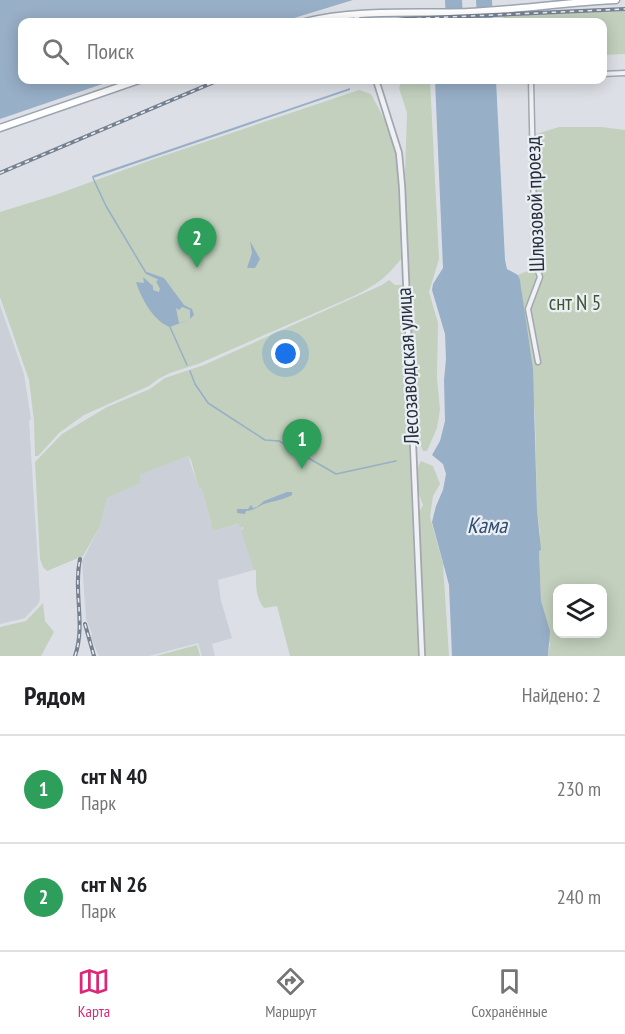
<!DOCTYPE html>
<html lang="ru">
<meta charset="utf-8">
<style>
:root{--surface:#fff;--page:#f2f2f2;--text:#202124;--muted:#757577;--line:#e0e0e0;--accent:#db2777}
body{margin:0;font-family:"PT Sans Narrow",sans-serif;background:var(--page);color:var(--text)}
.controls{position:absolute;right:18px;bottom:18px;display:grid;overflow:hidden;border-radius:12px;box-shadow:0 3px 15px #0003}
.controls button{width:54px;height:54px;display:grid;place-items:center;padding:0;border:0;border-bottom:2px solid var(--line);background:var(--surface);color:var(--text);font:30px sans-serif}
.you{position:absolute;left:286px;top:354px;width:21px;height:21px;margin:-15px;border:4px solid #fff;border-radius:50%;background:#1a73e8;box-shadow:0 0 0 9px #1a73e833}
.badge{display:grid;place-items:center;width:39px;height:39px;border-radius:50%;background:var(--accent);color:#fff;font-size:20px;font-weight:700}
.pin{position:absolute;translate:-50% -50px;filter:drop-shadow(0 2px 3px #0008)}
.pin::after{content:'';position:absolute;top:32px;width:21px;height:18px;background:inherit;clip-path:polygon(0 0,100% 0,50% 100%)}
.list{margin:0;padding:0;list-style:none}
h2{display:flex;justify-content:space-between;align-items:center;height:78px;margin:0;padding:0 24px;font-size:26px}
h2 small{font-size:20px;font-weight:400;color:var(--muted)}
.list li{display:grid;grid-template-columns:39px 1fr auto;gap:18px;align-items:center;box-sizing:border-box;height:108px;padding:0 24px;border-top:2px solid var(--line)}
.list b{display:block;font-size:22px;white-space:nowrap}
.list p{margin:0;font-size:20px;white-space:nowrap;color:var(--muted)}
.list em{font-size:20px;font-style:normal;color:var(--muted)}
.icon{flex:none;width:33px;height:33px;fill:none;stroke:currentColor;stroke-width:2;stroke-linecap:round;stroke-linejoin:round}
.map{position:relative;flex:none;width:625px;height:656px;overflow:hidden}
.search{position:absolute;background:var(--surface);box-shadow:0 3px 15px #0003;left:18px;right:18px;top:18px;height:66px;display:flex;align-items:center;gap:15px;box-sizing:border-box;padding:0 21px;border-radius:12px;color:var(--muted);font-size:22px}
.sheet{height:294px;background:var(--surface)}
nav{display:flex;justify-content:space-around;align-items:center;box-sizing:border-box;height:84px;border-top:2px solid var(--line);background:var(--surface);font-size:16px;color:var(--muted)}
nav a{display:grid;justify-items:center;gap:3px}
nav .on{color:var(--accent)}
.map>svg:first-child{display:block}
.built{fill:#cacfd8}
.green{fill:#c2d0bd;fill-rule:evenodd}
.water{fill:#97afc7}
.lines{fill:none;stroke-linecap:round;stroke-linejoin:round}
.stream{stroke:#97afc7;stroke-width:1.5}
.minor-casing{stroke:#a2a7b0;stroke-width:7}
.tertiary-casing{stroke:#a2a7b0;stroke-width:8}
.primary-casing{stroke:#9ca5b2;stroke-width:9}
.minor{stroke:#eff1f5;stroke-width:4}
.tertiary{stroke:#eff1f5;stroke-width:4.5}
.primary{stroke:#fff;stroke-width:6}
.rail-casing{stroke:#768090;stroke-width:4}
.rail{stroke:#ebeff4;stroke-width:1.5;stroke-dasharray:4.5;stroke-linecap:butt}
.labels{text-anchor:middle;stroke-width:4.5;stroke-linejoin:round;paint-order:stroke}
.street-label{font-size:21px;fill:#262f3d;stroke:#ebeff4}
.park-label{font-size:21px;fill:#3b5834;stroke:#ebeff4}
.water-label{font-size:22px;font-style:italic;fill:#314e70;stroke:#ebeff4}
</style>
<div class="map">
<svg width="625" height="656" viewBox="0 0 625 656">
<rect width="100%" height="100%" fill="#dce0e6"/>
<g class="built">
<polygon points="0,305 24,374 31,419 29,420 40,597 39,603 25,618 0,624"/>
<polygon points="188,456 198,486 202,489 213,531 239,524 242,527 254,570 218,580 221,601 232,638 212,644 215,656 202,656 198,643 149,656 99,656 91,638 92,634 86,619 82,561 100,526 107,498 141,481 138,475"/>
</g>
<g class="green">
<polygon points="625,11 625,54 603,55 602,22 505,22 503,16"/>
<polygon points="402,80 430,80 439,259 429,292 438,323 437,378 440,410 437,428 427,451 423,451 415,430 405,174 407,113 399,88"/>
<path d="M359 90 371 94 387 124 397 156 401 259C386 278 376 285 354 296L198 364 170 373 158 379 149 386 84 415 59 433 38 456H35L34 421 29 380 0 297V212L55 195 154 159Z"/>
<path d="M559 127H602L625 130V656H548L550 645 541 601 539 551 540 533 537 510 535 415 521 285 518 275 540 266 533 135ZM558 588H602V634H558Z"/>
<path d="M389 280 395 285H402L418 656H290L277 606 264 608C255 597 256 584 256 570H254L241 530H243V527H240L238 524 213 531 202 489 198 486 191 460 188 456 139 475 141 482 107 498 100 526 83 556 47 571 43 567 40 559 35 462 62 434 107 407 150 389 165 378 204 365 382 285Z"/>
<path d="M421 461 433 466 440 484 433 496 430 517 443 564 449 656H424L418 514 423 505C418 492 413 473 421 461Z"/>
<polygon points="43,603 45,621 54,632 41,656 0,656 0,627 26,621"/>
<polygon points="197,645 200,656 156,656"/>
</g>
<g class="water">
<polygon points="0,0 353,0 281,22 22,22 22,80 114,80 0,119"/>
<polygon points="445,0 462,0 463,19 477,18 476,0 492,0 493,22 446,22"/>
<polygon points="435,80 496,80 505,260 507,269 518,275 520,280 533,369 537,510 541,550 539,551 541,601 550,631 548,656 452,656 449,585 432,522 436,506 443,490 446,474 443,464 432,455 440,441 445,421 444,380 446,359 445,334 432,290 433,284 443,268"/>
<polygon points="350,88 350,90 93,178 92,176"/>
<polygon points="250,241 260,259 255,268 247,268 252,253"/>
<path d="M147 272 164 278 184 305 192 309 194 315 190 319V310L182 307 179 310 176 308 179 323 188 320 170 327C154 322 141 298 136 282L144 283 143 277 153 286V290L159 292 160 289 156 281 159 280 146 274Z"/>
<path d="M287 492H292V495C283 500 273 501 264 504 257 507 253 511 246 511L245 514 237 513V509H248L251 505 253 508 257 507 264 501Z"/>
</g>
<g class="lines">
<g class="stream">
<polyline points="93,178 106,206 146,273"/>
<polyline points="170,327 187,365"/>
<polyline points="190,371 195,384 208,403 265,440 279,441 336,474 396,461"/>
</g>
<g class="minor-casing">
<g id="minor">
<polyline points="602,74 625,73"/>
<polyline points="531,80 535,262 540,277 528,309 538,362"/>
</g>
</g>
<g class="tertiary-casing">
<g id="tertiary">
<polyline points="356,14 358,22"/>
<polyline points="376,80 399,153 402,186 422,656"/>
</g>
</g>
<g class="primary-casing">
<g id="primary">
<path d="M305 22C358 9 414 14 469 12 518 10 567 2 616 0"/>
<polyline points="0,128 139,80"/>
</g>
</g>
<use href="#minor" class="minor"/>
<use href="#tertiary" class="tertiary"/>
<use href="#primary" class="primary"/>
<g class="rail-casing">
<g id="rail">
<polyline points="381,22 405,19 625,9"/>
<polyline points="0,173 219,80"/>
<polyline points="85,624 94,656"/>
<path d="M75 656C86 624 73 592 80 559"/>
</g>
</g>
<use href="#rail" class="rail"/>
</g>
<g class="labels">
<g class="street-label">
<text transform="translate(535 204) rotate(-92)" y="7">Шлюзовой проезд</text>
<text transform="translate(408 366) rotate(-93)" y="7">Лесозаводская улица</text>
</g>
<g class="park-label">
<text x="575" y="310">снт N 5</text>
</g>
<g class="water-label">
<text x="487" y="533">Кама</text>
</g>
</g>
</svg>
<div class="controls">
<button><svg class="icon" aria-label="layers" viewBox="0 0 24 24"><path d="M12 4l9 5-9 5-9-5zM3 14l9 5 9-5"/></svg></button>
</div>
<div class="you"></div>
<div class="pin badge" style="left:302px;top:469px;background:#2e9e5b">1</div>
<div class="pin badge" style="left:197px;top:268px;background:#2e9e5b">2</div>
<div class="search"><svg class="icon" aria-label="search" viewBox="0 0 24 24"><circle cx="10" cy="10" r="6"/><path d="M15 15l6 6"/></svg>Поиск</div>
</div>
<section class="sheet">
<h2>Рядом<small>Найдено: 2</small></h2>
<ul class="list">
<li><span class="badge" style="background:#2e9e5b">1</span><div><b>снт N 40</b><p>Парк</p></div><em>230 m</em></li>
<li><span class="badge" style="background:#2e9e5b">2</span><div><b>снт N 26</b><p>Парк</p></div><em>240 m</em></li>
</ul>
</section>
<nav>
<a class="on"><svg class="icon" aria-label="map" viewBox="0 0 24 24"><path d="M3 6l6-2 6 2 6-2v14l-6 2-6-2-6 2zM9 4v14M15 6v14"/></svg>Карта</a>
<a><svg class="icon" aria-label="directions" viewBox="0 0 24 24"><path d="M12 3l9 9-9 9-9-9zM9 14v-3h6M13 9l2 2-2 2"/></svg>Маршрут</a>
<a><svg class="icon" aria-label="saved" viewBox="0 0 24 24"><path d="M7 4h10v16l-5-4-5 4z"/></svg>Сохранённые</a>
</nav>
